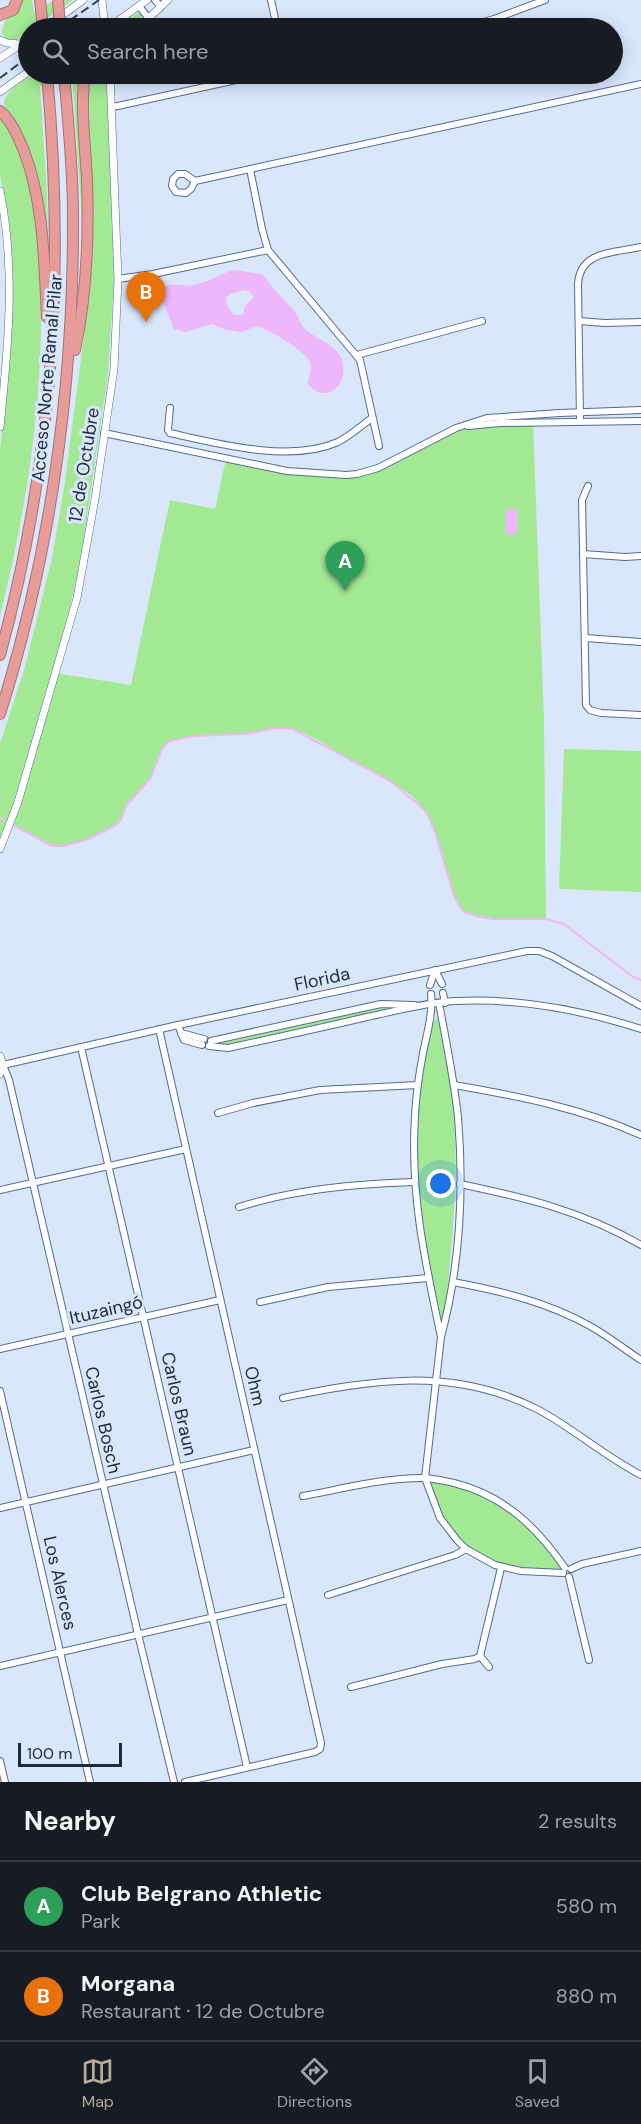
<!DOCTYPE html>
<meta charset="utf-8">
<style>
:root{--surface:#171b24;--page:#242831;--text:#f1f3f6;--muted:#9ea1a6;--line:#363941;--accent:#b5ab98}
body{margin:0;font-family:"DM Sans",sans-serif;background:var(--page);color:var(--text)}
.scale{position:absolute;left:18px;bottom:15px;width:104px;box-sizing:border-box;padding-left:6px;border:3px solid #1d293c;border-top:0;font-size:16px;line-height:21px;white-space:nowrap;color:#1d293c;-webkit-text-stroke:4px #dae7fb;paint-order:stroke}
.you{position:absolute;left:441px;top:1184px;width:21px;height:21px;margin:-15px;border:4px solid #fff;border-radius:50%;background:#1a73e8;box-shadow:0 0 0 9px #1a73e833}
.badge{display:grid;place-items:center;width:39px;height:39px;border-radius:50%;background:var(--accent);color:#fff;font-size:20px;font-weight:700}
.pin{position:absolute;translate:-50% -50px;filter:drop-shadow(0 2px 3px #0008)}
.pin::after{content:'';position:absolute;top:32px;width:21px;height:18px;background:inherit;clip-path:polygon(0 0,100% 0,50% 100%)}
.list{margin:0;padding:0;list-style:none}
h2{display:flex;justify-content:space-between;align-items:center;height:78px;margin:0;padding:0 24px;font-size:26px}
h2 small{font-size:20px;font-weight:400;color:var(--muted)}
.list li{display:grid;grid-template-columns:39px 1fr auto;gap:18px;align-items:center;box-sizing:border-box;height:90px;padding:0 24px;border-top:2px solid var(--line)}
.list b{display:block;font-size:22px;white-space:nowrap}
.list p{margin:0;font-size:20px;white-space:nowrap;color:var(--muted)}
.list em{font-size:20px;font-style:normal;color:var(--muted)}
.icon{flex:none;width:33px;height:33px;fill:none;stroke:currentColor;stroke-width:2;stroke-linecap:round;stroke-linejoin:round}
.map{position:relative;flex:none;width:641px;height:1782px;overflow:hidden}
.search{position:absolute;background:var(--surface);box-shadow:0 3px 15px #0003;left:18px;right:18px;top:18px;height:66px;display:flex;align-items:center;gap:15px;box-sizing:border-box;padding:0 21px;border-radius:33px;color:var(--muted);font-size:22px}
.sheet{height:258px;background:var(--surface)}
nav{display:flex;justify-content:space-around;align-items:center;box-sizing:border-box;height:84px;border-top:2px solid var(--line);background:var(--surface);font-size:16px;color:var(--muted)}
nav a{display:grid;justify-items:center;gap:3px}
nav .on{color:var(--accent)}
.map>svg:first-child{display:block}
.green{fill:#a3e994}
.water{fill:#efb7fb;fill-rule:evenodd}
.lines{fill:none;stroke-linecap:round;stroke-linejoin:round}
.stream{stroke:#efb7fb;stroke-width:2}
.minor-casing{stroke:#506b98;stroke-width:8}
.tertiary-casing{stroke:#506b98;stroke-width:8}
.motorway-casing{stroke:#a07479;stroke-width:12}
.minor{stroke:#fff;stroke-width:6}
.tertiary{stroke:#fff;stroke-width:7}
.motorway{stroke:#e79c9a;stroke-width:10}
.rail{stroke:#364255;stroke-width:2;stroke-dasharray:9 4.5;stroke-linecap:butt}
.motorway-bridge-casing{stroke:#a07479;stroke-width:12;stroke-linecap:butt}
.motorway-bridge{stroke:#e79c9a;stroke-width:10}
.labels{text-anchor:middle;stroke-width:6;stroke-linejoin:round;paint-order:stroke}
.street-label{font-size:18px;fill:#1d293c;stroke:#dae7fb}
</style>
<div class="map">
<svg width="641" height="1782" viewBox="0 0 641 1782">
<rect width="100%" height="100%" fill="#dae7fb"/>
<g class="green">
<path d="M21 0H32L34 13 54 0H73L33 28H28V32L15 41 7 40 2 33C2 18 15 13 21 0Z"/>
<polygon points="138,13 141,14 142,20 133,28 117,28"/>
<path d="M35 74H58L40 86 47 192 48 261 42 204 4 104C5 89 24 81 35 74Z"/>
<polygon points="72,74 82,74 83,235"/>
<polygon points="90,74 105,74 110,129 114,280 108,375 79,571 58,653 14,802 0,839 0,744 24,670 52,558 64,488 89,298 92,238 89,90"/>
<path d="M0 119 4 120C16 135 29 172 33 191 36 204 36 219 37 232 50 361 31 491 0 616V449L7 390 12 274 8 215 0 175Z"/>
<path d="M533 422 544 718 546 919C524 919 483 924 465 912 450 902 439 834 427 814 413 789 377 776 353 762 334 750 314 736 293 729L277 728 245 734 194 736 169 741 162 749 150 779 126 806 121 820 116 825 89 839 63 846H52L10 824 55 673 131 685 170 500 215 509 226 459 287 471 363 473 456 428Z"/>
<polygon points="564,749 641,751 641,892 559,889"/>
<polygon points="387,1007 388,1010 225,1047 222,1044 224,1042 376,1008"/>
<path d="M437 1017C461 1097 458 1189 449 1271 448 1287 448 1307 441 1321 435 1308 433 1290 430 1276 412 1191 412 1108 433 1023Z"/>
<path d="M435 1480C489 1492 534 1523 563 1569L562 1571C489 1568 455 1557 430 1484Z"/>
</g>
<g class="water">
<path d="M234 270 261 274 266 278C274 291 286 301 296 313 299 318 301 325 305 329 317 340 334 343 341 358 351 382 328 407 308 384 308 378 312 371 311 365 307 350 270 331 257 326L241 332 226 330 212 324 185 332 174 329 163 302 156 299 154 296C157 292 160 289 165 286 173 282 184 287 193 285 208 283 220 273 234 270ZM245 290 251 292 253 298 245 306 243 315H234L228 308 226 298 230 294Z"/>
<polygon points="506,509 517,509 517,534 505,534"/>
</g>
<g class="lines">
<polyline class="stream" points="0,818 52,846 63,846 89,839 116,825 121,820 126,806 150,779 162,749 169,741 194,736 245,734 277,728 293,729 390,781 419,805 427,813 435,832 454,896 461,909 466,913 493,919 546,919 564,924 633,977 641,980"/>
<g class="minor-casing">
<g id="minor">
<polyline points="155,0 161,7"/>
<polyline points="271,0 277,28"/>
<polyline points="139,6 149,19"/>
<polyline points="462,28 494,19 545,0"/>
<polyline points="113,107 264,74"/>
<polyline points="250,169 262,229 268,250 360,360 379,446"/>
<polygon points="178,174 185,174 195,181 191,189 186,193 176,192 172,186 173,179"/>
<polyline points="195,181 641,84"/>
<polyline points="118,279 153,274 268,250"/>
<polyline points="579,321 605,323 641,322"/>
<polyline points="357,355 482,321"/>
<path d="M170 408 168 430 170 433C219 444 291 463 338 442 350 436 361 426 372 418"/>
<path d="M580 420 578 283C581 250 615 253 641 247"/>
<polyline points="468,426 500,423 641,421"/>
<polyline points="104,433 287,471 346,475 357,474 378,468 456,428 487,418 560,413 641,410"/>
<polyline points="588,486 582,500 586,705 590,710 601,713 641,715"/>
<polyline points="583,554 625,557 641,556"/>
<polyline points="585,638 641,642"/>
<polyline points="435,970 442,984"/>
<polyline points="430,985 435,970"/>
<polyline points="443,993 445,1003"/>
<path d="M431 994C433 1014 427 1033 423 1053 419 1074 416 1095 415 1116 410 1195 425 1261 441 1337 460 1266 464 1190 458 1117 454 1079 446 1041 439 1003"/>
<polyline points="178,1025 184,1040 202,1045"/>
<polyline points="159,1029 321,1743 320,1749 315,1752 185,1782"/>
<polyline points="181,1033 204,1039"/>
<polyline points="211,1041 381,1004 415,1005"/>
<path d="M209 1046 228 1048C274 1038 320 1028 367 1017 396 1011 427 1002 456 1001 519 998 582 1010 641 1029"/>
<polyline points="81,1047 247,1767"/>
<path d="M454 1085C518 1096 581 1108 641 1135"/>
<polyline points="218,1113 253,1103 320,1090 418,1085"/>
<path d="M460 1184C527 1198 582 1211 641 1245"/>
<polyline points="0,1190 186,1149"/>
<path d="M239 1207C296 1189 355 1184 414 1182"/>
<path d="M453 1282C501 1291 547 1302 590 1326 608 1336 624 1349 641 1360"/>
<polyline points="260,1302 328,1287 428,1278"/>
<polyline points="441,1337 425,1478 440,1518 457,1540 466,1549 495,1565 521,1571 563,1573"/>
<polyline points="0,1349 220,1300"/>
<polyline points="0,1391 90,1782"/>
<path d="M283 1398C372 1380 451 1366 537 1409 573 1428 604 1456 641 1475"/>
<path d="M303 1496C342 1489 382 1478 422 1478 433 1478 444 1481 454 1483 503 1495 537 1527 565 1568"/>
<polyline points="0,1508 254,1450"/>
<polyline points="571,1569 582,1564 641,1551"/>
<polyline points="569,1577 589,1660"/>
<polyline points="328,1595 455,1555 466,1549"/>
<polyline points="480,1656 489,1667"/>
<polyline points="0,1666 288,1600"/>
<polyline points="351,1687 442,1664 475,1659 480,1656 501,1568"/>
<polyline points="0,1761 5,1782"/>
<polyline points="174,1782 138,1634 9,1080 3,1065 178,1025 527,951 539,951 552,956 641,1006"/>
</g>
</g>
<g class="tertiary-casing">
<g id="tertiary">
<polyline points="102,0 105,28"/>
<polyline points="45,28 83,0"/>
<polyline points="108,28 147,0"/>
<polyline points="138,28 168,0"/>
<polyline points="0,40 7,43 21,44"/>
<polyline points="0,58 28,40"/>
<polyline points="0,92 28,72"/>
<path d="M0 191C16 268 8 350 0 427"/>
<polyline points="0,849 18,802 77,598 95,499 114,369 118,279 110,74"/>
<polyline points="0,1056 3,1065 0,1074"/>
</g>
</g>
<g class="motorway-casing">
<g id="motorway">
<polyline points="40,0 43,28"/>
<polyline points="0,15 13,10 17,0"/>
<path d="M0 111C12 121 18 137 24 151 44 204 44 260 47 317"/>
<path d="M75 350C87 294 89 237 87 180 86 154 79 95 86 74"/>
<path d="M0 655C53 462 65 272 47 74"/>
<path d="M0 714C51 552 74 384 73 214 73 167 68 120 64 74"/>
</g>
</g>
<use href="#minor" class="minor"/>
<use href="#tertiary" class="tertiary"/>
<use href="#motorway" class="motorway"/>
<g class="rail">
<polyline points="59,28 99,0"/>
<polyline points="0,78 28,57"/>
</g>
<g class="motorway-bridge-casing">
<polyline id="motorway-bridge" points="58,0 60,28"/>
</g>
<use href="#motorway-bridge" class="motorway-bridge"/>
</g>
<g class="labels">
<g class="street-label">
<text transform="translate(47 378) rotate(-85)" y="6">Acceso Norte Ramal Pilar</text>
<text transform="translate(84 465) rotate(-81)" y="6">12 de Octubre</text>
<text transform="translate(322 979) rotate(-12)" y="6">Florida</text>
<text transform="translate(106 1310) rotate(-13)" y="6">Ituzaingó</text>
<text transform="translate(255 1386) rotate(77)" y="6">Ohm</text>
<text transform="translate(179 1404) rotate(77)" y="6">Carlos Braun</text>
<text transform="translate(103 1420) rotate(77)" y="6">Carlos Bosch</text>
<text transform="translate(60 1583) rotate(77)" y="6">Los Alerces</text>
</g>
</g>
</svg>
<div class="scale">100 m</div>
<div class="you"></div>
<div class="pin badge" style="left:345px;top:591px;background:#2e9e5b">A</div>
<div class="pin badge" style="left:146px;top:322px;background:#e8710a">B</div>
<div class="search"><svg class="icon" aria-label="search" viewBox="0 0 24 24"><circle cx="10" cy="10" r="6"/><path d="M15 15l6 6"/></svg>Search here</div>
</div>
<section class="sheet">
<h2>Nearby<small>2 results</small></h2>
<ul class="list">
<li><span class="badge" style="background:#2e9e5b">A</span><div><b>Club Belgrano Athletic</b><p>Park</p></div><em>580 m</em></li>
<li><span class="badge" style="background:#e8710a">B</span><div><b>Morgana</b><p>Restaurant · 12 de Octubre</p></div><em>880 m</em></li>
</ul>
</section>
<nav>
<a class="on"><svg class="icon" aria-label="map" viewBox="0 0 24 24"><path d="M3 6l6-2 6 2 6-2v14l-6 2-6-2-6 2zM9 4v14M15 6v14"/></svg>Map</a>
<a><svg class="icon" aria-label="directions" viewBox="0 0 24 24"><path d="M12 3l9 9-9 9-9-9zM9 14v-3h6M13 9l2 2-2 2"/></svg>Directions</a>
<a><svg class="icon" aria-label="saved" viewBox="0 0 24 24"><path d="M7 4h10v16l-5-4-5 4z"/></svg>Saved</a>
</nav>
